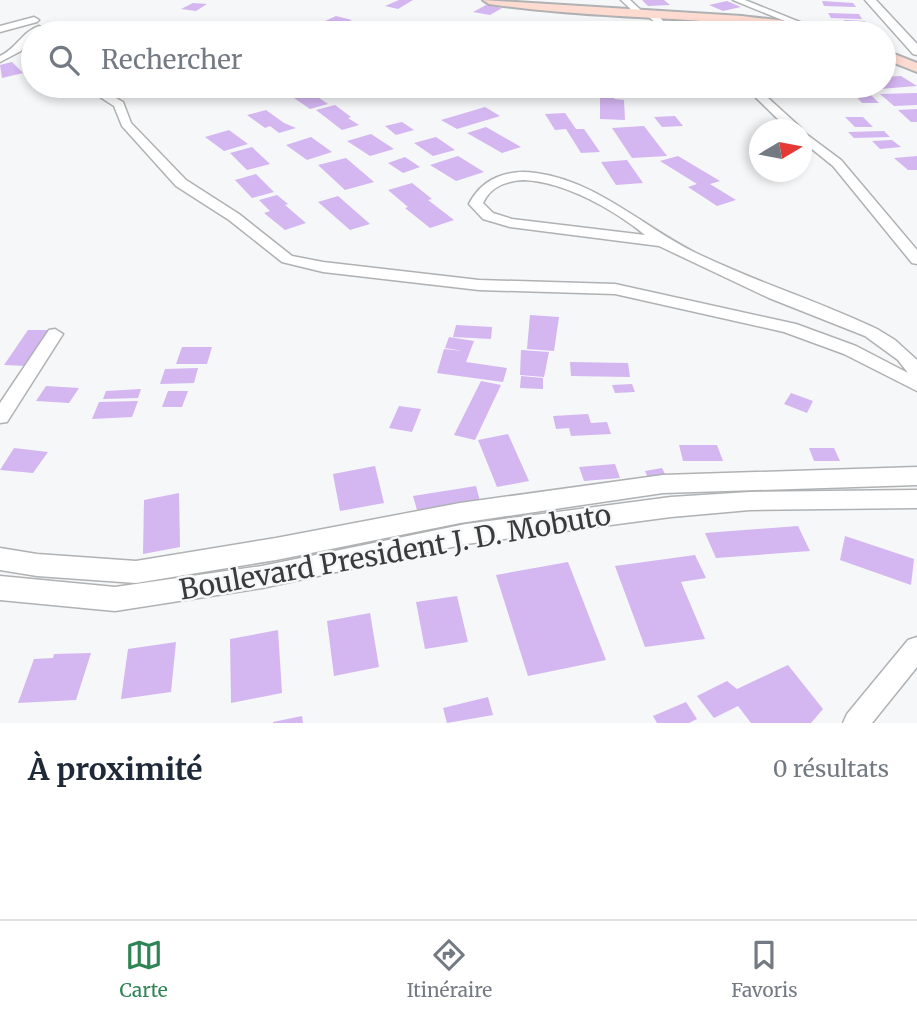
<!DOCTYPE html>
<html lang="fr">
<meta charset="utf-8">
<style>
:root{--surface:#fff;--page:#f6f6f7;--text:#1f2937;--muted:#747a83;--line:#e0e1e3;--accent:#2f8456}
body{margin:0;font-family:Merriweather,serif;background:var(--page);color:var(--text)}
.compass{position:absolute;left:749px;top:119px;width:63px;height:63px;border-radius:50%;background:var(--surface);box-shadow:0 4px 10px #0003;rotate:80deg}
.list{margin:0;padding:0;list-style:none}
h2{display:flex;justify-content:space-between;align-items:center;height:91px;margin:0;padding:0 28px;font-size:30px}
h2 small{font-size:23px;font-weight:400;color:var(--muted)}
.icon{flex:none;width:38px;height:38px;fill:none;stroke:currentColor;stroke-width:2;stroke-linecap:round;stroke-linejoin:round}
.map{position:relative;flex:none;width:917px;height:723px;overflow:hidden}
.search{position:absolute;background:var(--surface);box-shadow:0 4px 10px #0003;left:21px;right:21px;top:21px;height:77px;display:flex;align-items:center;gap:18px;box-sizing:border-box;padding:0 24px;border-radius:38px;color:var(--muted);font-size:26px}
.sheet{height:196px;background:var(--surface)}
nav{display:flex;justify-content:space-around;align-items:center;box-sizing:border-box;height:98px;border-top:2px solid var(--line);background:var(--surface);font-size:19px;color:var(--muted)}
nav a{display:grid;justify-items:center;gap:4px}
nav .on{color:var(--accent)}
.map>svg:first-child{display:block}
.building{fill:#d4b6f1}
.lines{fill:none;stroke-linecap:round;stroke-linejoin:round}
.minor-casing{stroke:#afb1b3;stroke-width:3}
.tertiary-casing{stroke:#afb1b3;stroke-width:3}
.secondary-casing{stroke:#afb1b3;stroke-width:4}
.minor{fill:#fff;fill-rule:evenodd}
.tertiary{fill:#fff;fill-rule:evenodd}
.secondary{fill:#fedbd1;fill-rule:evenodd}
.labels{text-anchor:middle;stroke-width:5;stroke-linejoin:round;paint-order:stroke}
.near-street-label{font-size:28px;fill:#3a3b3c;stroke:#f5f7f9}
</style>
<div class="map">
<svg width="917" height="723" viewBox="0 0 917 723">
<rect width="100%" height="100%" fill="#f5f7f9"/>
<g class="building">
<polygon points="399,0 413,0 398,9 385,6"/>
<polygon points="642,0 664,0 670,5 648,6"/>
<polygon points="727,1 741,7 723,11 709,5"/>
<polygon points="822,1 853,3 856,7 824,6"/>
<polygon points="193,3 207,4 196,11 181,9"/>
<polygon points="486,5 502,8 490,15 473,12"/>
<polygon points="828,13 859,14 862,19 831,18"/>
<polygon points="336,16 352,20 341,25 325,21"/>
<polygon points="844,20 865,21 869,25 862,25 868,33 833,31 829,25 848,25"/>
<polygon points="587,21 616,21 617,26 588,25"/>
<polygon points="12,62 23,73 2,78 0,65"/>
<polygon points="901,76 917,86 879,89 873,86 884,86 884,77"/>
<polygon points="598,86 618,87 614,99 624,100 625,120 600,119 600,97 594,97"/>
<polygon points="759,88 785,88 788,92 762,92"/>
<polygon points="826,89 834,95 809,97 802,91"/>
<polygon points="309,91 328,104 310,109 291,96"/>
<polygon points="917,93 917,105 894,106 880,94"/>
<polygon points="854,94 870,94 879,103 862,103"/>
<polygon points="335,105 351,117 348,118 359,125 342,130 316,110"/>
<polygon points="485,107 500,116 457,129 441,120"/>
<polygon points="917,109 917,122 911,122 898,110"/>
<polygon points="266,110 284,123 296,128 279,133 270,126 265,128 247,115"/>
<polygon points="565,113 576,129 584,129 600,152 581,153 566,129 555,130 545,114"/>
<polygon points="675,116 683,126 662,127 654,117"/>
<polygon points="845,117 863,117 873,127 855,127"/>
<polygon points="402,122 414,130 396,135 385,126"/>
<polygon points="644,126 667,156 632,158 612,128"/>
<polygon points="486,127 521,147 502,153 467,133"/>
<polygon points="229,130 248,144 224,151 205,137"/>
<polygon points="884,131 890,137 854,138 848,132"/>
<polygon points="371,134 394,149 370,156 347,141"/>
<polygon points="311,137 332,152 307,160 286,145"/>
<polygon points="436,137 455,150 433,156 414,143"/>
<polygon points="892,140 901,147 880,149 872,141"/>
<polygon points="252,147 270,164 247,170 230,153"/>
<polygon points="458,156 484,172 456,181 430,165"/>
<polygon points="678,156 720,181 710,184 736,200 717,206 688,187 697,184 660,161"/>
<polygon points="917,156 917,170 908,170 894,158"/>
<polygon points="405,157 420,167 403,173 388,163"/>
<polygon points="346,158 374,182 345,190 318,165"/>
<polygon points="627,160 643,183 616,185 601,162"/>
<polygon points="256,174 274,192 252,198 235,180"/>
<polygon points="412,183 432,199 428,200 454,220 430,228 405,208 408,207 388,190"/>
<polygon points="277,195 288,204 285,205 306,223 285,230 264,213 270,211 259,200"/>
<polygon points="338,196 370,224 350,230 318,202"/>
<polygon points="530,315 559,317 554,351 527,349"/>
<polygon points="456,325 492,327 491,339 453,337"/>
<polygon points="28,330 50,330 27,366 4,365"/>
<polygon points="449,337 474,341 466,362 507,368 503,382 437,373 444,349 463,351 445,348"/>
<polygon points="182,347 212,347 207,364 176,364"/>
<polygon points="521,350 549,352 544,377 520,375"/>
<polygon points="570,362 628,363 630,377 571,376"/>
<polygon points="198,368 194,383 160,384 165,369"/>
<polygon points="521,376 543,378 543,389 520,388"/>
<polygon points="481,381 501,385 475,440 454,435"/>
<polygon points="632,384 635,392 615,393 612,385"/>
<polygon points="46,386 79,388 69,403 36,401"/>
<polygon points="141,389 138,398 103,399 106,391"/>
<polygon points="168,391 188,391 182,407 162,407"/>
<polygon points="791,393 813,401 807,413 784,404"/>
<polygon points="138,401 132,417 92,419 99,402"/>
<polygon points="399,406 421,409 412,432 389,428"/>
<polygon points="588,414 591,423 607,422 611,434 571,436 569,428 556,429 553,416"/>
<polygon points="508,434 529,481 497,487 478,440"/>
<polygon points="679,445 717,445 723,461 683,461"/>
<polygon points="14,448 48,452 33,473 0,470"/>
<polygon points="809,448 834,448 840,461 814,461"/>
<polygon points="615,464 620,478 584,481 579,467"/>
<polygon points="375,466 384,503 340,511 333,474"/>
<polygon points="662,468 666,476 648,478 645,471"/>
<polygon points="476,486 480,501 417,510 413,496"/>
<polygon points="179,493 180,547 143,554 144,500"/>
<polygon points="798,526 810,551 716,558 705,533"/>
<polygon points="845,536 914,559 911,585 840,560"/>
<polygon points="695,555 706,578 681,582 705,639 645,647 615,566"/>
<polygon points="568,562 606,660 528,676 496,575"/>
<polygon points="457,596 468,642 425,649 416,602"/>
<polygon points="370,613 379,667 334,676 327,621"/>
<polygon points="278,630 282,693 231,703 230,639"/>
<polygon points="176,642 171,692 121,699 128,649"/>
<polygon points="91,653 76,700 18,703 34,659 53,658 54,654"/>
<polygon points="788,665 823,709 811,723 751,723 738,706 714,718 697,696 727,681 737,689"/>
<polygon points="488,697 493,715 447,723 443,708"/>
<polygon points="686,702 697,719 689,723 657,723 653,716"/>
<polygon points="302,716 303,723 273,723 273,722"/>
</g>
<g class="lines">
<g class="minor-casing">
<g id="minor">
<polygon points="621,0 630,0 645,14 638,16"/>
<polygon points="733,0 745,0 822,31 814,33"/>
<polygon points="648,12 654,12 676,33 666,33 648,16"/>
<polygon points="34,17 39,20 37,22 0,32 0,26"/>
<path d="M39 26 44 29 42 31 33 33 21 51 0 62V56C17 48 22 32 39 26Z"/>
<path d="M83 86H95L123 102 131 123 186 180 239 214 292 256 323 262 479 280 615 284 796 324 856 346 908 373 898 360 865 336 769 298 659 246 510 227 483 219 469 204C482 178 508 169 536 173 597 181 643 227 696 253 756 282 818 301 877 329L895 340 917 360V391L844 354 784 332 615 294 479 290 323 272 282 262 229 220 176 186 122 126 114 106ZM524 180C565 182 613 209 645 235L512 219 493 213 483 203C491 186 506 181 524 180Z"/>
<polygon points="744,86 755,86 800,127 802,130 802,131 789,130"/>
<polygon points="802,131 841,160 917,250 917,264 912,263 833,166 802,141"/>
<polygon points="55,329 63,334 7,422 0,423 0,403 49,330"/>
<polygon points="917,637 917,667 872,723 843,723 847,714 908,640"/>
</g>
</g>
<g class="tertiary-casing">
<g id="tertiary">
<polygon points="865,0 876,0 917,44 917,55 913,54"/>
<polygon points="917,467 917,485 663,493 460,523 276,560 136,583 37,576 0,570 0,548 37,554 136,561 276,538 460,503 663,475"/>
<polygon points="917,490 917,508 750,510 671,517 466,544 262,588 115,611 0,600 0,576 115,587 262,566 466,524 671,497 750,492"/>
</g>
</g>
<g class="secondary-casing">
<g id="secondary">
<path d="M483 0 742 16C761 19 818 22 832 33 793 35 753 25 714 22 639 16 564 15 489 4Z"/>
<polygon points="884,50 917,63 917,72 884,59"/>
</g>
</g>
<use href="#minor" class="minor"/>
<use href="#tertiary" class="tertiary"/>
<use href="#secondary" class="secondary"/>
</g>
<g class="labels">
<g class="near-street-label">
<text transform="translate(395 552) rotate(-10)" y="10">Boulevard President J. D. Mobuto</text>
</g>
</g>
</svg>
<svg class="compass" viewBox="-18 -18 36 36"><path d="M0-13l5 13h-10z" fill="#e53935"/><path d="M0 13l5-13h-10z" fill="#747a83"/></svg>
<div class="search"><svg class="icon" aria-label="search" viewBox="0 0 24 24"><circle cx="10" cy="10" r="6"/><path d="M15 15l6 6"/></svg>Rechercher</div>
</div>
<section class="sheet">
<h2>À proximité<small>0 résultats</small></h2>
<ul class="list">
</ul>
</section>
<nav>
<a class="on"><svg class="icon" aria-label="map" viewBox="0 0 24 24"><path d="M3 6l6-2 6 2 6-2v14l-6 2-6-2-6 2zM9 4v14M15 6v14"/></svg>Carte</a>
<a><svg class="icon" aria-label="directions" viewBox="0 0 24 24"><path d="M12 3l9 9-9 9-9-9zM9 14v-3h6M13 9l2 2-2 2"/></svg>Itinéraire</a>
<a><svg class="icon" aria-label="saved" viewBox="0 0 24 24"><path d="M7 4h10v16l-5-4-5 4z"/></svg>Favoris</a>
</nav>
